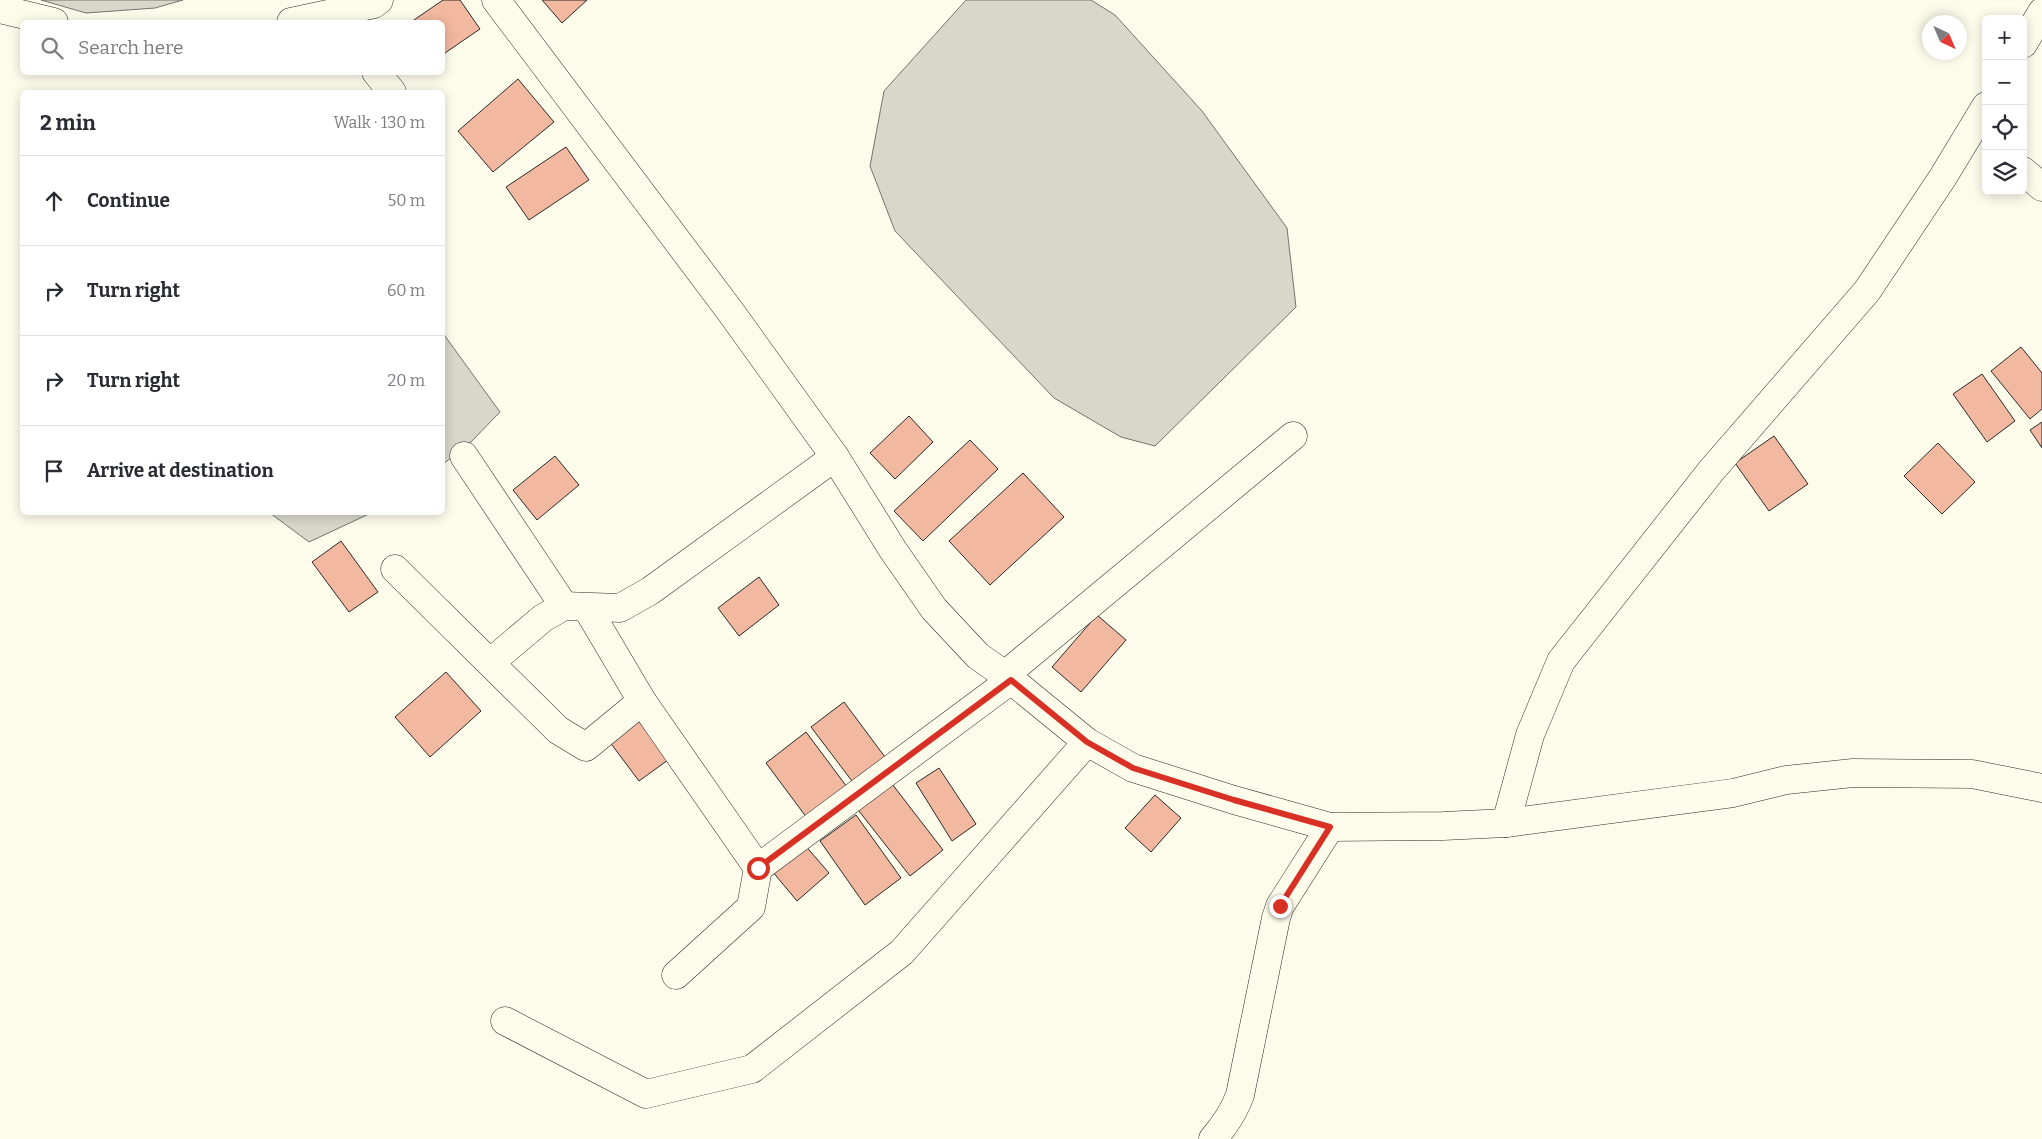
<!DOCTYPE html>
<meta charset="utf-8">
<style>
:root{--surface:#fff;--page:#f7f7f7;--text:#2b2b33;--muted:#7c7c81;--line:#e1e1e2}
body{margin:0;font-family:Bitter,serif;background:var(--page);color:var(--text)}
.controls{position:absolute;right:15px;top:15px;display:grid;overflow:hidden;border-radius:8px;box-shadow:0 2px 12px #0003}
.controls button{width:45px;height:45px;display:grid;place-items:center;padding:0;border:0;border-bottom:1px solid var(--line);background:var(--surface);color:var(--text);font:25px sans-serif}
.compass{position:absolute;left:1922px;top:15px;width:45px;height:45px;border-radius:50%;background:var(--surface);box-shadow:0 2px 12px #0003;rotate:136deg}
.stop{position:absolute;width:15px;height:15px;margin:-11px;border:4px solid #d93025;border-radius:50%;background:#fff}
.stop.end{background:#d93025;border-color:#fff;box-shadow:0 1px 5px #0008}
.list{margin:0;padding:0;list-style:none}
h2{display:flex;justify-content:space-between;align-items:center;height:65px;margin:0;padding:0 20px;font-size:21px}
h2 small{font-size:16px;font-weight:400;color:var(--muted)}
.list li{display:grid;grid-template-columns:32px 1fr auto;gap:15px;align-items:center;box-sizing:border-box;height:90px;padding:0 20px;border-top:1px solid var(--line)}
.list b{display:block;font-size:19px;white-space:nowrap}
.list em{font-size:16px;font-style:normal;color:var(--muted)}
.icon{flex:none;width:28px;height:28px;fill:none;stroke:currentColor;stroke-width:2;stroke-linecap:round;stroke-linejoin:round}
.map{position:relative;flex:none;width:2042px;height:1139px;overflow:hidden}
.search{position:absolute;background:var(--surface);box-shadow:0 2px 12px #0003;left:20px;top:20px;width:425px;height:55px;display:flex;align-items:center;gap:12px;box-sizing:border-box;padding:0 18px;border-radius:8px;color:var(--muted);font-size:19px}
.panel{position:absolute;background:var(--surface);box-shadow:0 2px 12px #0003;left:20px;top:90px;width:425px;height:425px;border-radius:8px}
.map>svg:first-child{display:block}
.water{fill:#d8d7c9;stroke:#74746e}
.building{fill:#f2b8a0;stroke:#2b2b2b}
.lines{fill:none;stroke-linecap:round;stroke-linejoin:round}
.minor-casing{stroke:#2b2b2b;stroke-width:29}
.minor{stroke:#fdfbea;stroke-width:28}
.route{stroke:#d93025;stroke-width:6}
</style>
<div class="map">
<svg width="2042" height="1139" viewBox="0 0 2042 1139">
<rect width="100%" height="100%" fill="#fdfbea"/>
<g class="water">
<polygon points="41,0 183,0 155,8 86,13"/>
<polygon points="966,0 1091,0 1115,15 1202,111 1287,228 1296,307 1155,446 1121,437 1054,398 895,231 870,166 884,91"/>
<polygon points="442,332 500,412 469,444 443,464"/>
<polygon points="270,513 371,513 309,542"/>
</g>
<g class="building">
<polygon points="443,0 460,0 480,29 442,55 442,22 411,22"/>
<polygon points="542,0 587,0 562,23"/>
<polygon points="518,79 554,122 493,172 458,131"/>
<polygon points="566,147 589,180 529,220 506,187"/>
<polygon points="2021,347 2042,373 2042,409 2030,419 1991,371"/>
<polygon points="1982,374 2015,421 1987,442 1953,394"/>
<polygon points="909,416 933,442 895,479 870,453"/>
<polygon points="2042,422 2042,448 2030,430"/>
<polygon points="1774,436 1808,484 1769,511 1735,463"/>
<polygon points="970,440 998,469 923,541 894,511"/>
<polygon points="1938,443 1975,482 1942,514 1904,476"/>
<polygon points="555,456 579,485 537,520 513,490"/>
<polygon points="1023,473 1064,517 990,585 949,541"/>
<polygon points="341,541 378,592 349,612 312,562"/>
<polygon points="759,577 779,605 739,636 718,608"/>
<polygon points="1097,615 1126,640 1081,692 1052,667"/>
<polygon points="446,672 481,711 430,757 395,717"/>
<polygon points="844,702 885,757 852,781 811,727"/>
<polygon points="635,716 668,760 639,781 606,737"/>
<polygon points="806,732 847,787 807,818 766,763"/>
<polygon points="939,768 976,824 952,841 916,783"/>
<polygon points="889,780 943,850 910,876 855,806"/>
<polygon points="1155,795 1181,818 1151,852 1125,828"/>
<polygon points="856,815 901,878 865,905 820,841"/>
<polygon points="803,843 829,873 797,901 772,871"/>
</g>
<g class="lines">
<g class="minor-casing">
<g id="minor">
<polyline points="496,0 730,311 835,457 893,550 934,609 978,656 1005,675 1087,742 1133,768 1234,800 1330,827 1443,826 1506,823 1733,793 1786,780 1853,773 1972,774 2042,788"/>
<polyline points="0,9 54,22"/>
<polyline points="291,22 374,4 379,0"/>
<polyline points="2023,44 2042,12"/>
<polyline points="376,72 392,92"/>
<polyline points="2023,171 2042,187"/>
<polyline points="464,456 564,606"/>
<polyline points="395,569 558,730 586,747 642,701"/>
<polyline points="587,608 642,701 758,868"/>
<polyline points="491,662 543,618 564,606 620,608 650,591 835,457"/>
<polyline points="1005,675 1293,436"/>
<polyline points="1506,823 1530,735 1561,661 1711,471 1867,291 1943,177 1986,106"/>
<polyline points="676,975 751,907 758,868 1011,680"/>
<polyline points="505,1021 646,1094 752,1069 902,952 1087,742"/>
<path d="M1213 1139C1225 1125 1234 1112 1240 1095L1276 918 1280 906 1330 827"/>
</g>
</g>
<use href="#minor" class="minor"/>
</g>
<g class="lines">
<polyline class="route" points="758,868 1011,680 1087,742 1133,768 1234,800 1330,827 1280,906"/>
</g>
</svg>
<div class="controls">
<button>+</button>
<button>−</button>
<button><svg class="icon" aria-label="locate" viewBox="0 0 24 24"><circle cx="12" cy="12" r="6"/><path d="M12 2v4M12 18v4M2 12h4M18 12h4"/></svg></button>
<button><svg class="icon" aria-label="layers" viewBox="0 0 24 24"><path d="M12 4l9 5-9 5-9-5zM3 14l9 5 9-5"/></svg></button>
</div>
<svg class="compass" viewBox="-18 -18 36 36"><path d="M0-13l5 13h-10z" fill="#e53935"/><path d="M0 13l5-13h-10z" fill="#7c7c81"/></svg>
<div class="stop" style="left:758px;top:868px"></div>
<div class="stop end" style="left:1280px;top:906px"></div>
<div class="search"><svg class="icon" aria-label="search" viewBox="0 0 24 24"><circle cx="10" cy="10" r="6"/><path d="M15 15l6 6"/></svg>Search here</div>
<section class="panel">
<h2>2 min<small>Walk · 130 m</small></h2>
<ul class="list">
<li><svg class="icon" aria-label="ahead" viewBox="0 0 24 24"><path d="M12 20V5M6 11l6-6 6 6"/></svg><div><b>Continue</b></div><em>50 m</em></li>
<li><svg class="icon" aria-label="right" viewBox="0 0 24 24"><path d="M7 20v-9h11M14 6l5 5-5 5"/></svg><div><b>Turn right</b></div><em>60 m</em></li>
<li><svg class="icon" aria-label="right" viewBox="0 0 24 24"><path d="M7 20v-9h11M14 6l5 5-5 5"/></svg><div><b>Turn right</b></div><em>20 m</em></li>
<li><svg class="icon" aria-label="arrive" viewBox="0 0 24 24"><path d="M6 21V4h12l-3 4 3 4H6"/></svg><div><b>Arrive at destination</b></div></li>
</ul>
</section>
</div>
